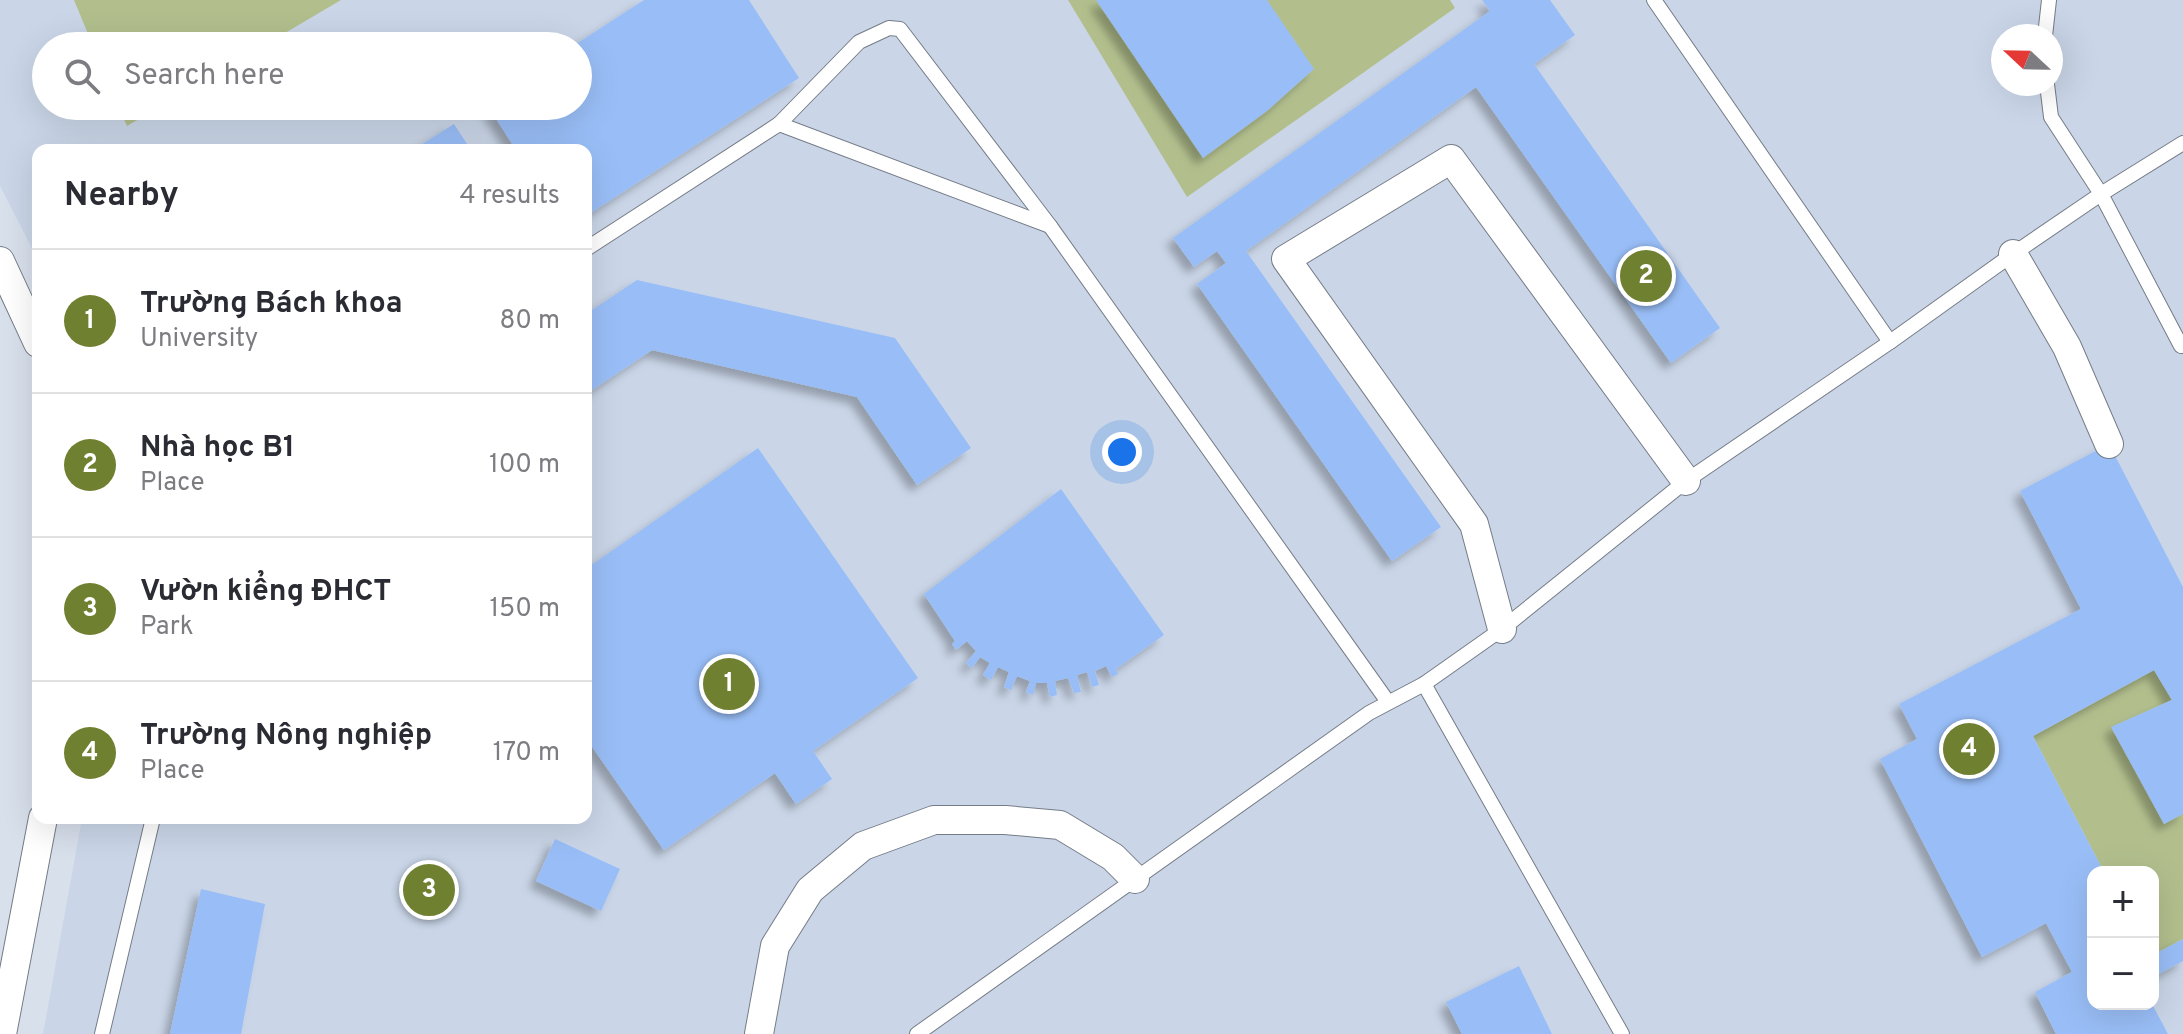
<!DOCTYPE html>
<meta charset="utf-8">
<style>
:root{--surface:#fff;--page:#f7f7f7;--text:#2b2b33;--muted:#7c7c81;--line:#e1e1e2;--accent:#6f8130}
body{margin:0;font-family:Overpass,sans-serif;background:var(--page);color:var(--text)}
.controls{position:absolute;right:24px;bottom:24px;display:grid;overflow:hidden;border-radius:16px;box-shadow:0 8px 32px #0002}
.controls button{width:72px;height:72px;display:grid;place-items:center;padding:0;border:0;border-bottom:2px solid var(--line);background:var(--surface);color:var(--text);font:40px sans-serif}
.compass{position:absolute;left:1991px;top:24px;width:72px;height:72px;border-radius:50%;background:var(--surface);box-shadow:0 8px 32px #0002;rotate:292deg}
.you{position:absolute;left:1122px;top:452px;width:28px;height:28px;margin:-20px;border:6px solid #fff;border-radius:50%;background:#1a73e8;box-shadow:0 0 0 12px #1a73e833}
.badge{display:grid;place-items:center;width:52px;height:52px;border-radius:50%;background:var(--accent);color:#fff;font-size:26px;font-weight:700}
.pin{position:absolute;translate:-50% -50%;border:4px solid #fff;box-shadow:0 2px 8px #0006}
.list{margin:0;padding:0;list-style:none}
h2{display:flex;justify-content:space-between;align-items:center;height:104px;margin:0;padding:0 32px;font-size:34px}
h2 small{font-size:26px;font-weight:400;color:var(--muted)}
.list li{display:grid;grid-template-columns:52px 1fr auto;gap:24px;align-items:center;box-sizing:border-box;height:144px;padding:0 32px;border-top:2px solid var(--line)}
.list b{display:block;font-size:30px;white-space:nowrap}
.list p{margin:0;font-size:26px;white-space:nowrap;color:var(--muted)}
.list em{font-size:26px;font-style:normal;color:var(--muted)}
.icon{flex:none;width:44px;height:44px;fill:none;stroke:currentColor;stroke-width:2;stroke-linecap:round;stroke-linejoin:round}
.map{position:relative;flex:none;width:2183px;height:1034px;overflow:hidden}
.search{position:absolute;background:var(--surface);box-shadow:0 8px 32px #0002;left:32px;top:32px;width:560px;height:88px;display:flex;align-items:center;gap:20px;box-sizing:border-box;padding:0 28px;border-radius:44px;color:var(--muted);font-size:30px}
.panel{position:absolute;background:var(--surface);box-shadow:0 8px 32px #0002;left:32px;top:144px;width:560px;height:680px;border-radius:16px}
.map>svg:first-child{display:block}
.built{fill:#cad6e8;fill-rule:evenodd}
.green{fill:#b2bf8d}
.building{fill:#99bef7;filter:url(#shadow)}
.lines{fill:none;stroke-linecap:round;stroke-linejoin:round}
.lane-casing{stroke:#757c87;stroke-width:16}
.street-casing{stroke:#757c87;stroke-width:30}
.lane{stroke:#fff;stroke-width:14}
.street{stroke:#fff;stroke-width:28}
</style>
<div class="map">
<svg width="2183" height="1034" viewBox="0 0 2183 1034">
<defs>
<filter id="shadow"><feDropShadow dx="-7" dy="7" stdDeviation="4" flood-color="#0004"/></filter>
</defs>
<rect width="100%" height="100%" fill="#d8e0ec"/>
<path class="built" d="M0 0H2183V1034H43L82 818H586V150H38V260L0 186ZM2003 36H2051V84H2003ZM46 46H578V106H46ZM2093 872H2153V1004H2093Z"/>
<g class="green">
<polygon points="74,0 341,0 263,46 93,46"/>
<polygon points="1068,0 1450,0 1455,8 1187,197"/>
<polygon points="118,106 161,106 127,126"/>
<polygon points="2154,670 2172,700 2112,727 2183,814 2183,939 2153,955 2153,872 2104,872 2033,736"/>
</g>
<g class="building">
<polygon points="644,0 749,0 799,78 586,216 586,150 516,150 488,106 578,106 578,46 573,46"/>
<polygon points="1096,0 1267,0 1314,69 1267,111 1203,158"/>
<polygon points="1482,0 1550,0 1575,35 1534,64 1720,328 1671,363 1476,87 1246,251 1441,527 1392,561 1197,284 1226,263 1217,251 1194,267 1173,238 1490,11"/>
<polygon points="454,124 471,150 413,150"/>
<polygon points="637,280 895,338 971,448 917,485 857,397 652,350 586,394 586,314"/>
<polygon points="2109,444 2183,587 2183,814 2164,824 2111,727 2172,700 2154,670 2033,736 2104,872 2093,872 2093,1004 2152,1004 2168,1034 2056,1034 2035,992 2072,972 2046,923 1982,957 1880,759 1917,739 1899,704 2081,609 2020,491"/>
<polygon points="758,448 918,678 813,751 832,779 796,804 775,773 664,850 586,738 586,569"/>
<polygon points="1061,489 1164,635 1116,669 1118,674 1112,677 1106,666 1095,671 1099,685 1092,687 1087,672 1077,675 1081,692 1074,693 1068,678 1055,681 1057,695 1050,697 1047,683 1036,683 1033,695 1026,692 1030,681 1017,676 1011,690 1004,687 1009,672 998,667 991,680 983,675 990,663 980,657 972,668 966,663 976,651 967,641 956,650 952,644 955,641 924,594"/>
<polygon points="555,839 620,869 601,911 536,881"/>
<polygon points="201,889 265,904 241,1034 170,1034"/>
<polygon points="2183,939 2183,961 2153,977 2153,955"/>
<polygon points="1519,966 1552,1034 1462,1034 1446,1002"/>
</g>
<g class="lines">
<g class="lane-casing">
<g id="lane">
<polyline points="1654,0 1890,342"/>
<polyline points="2045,36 2049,0"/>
<polyline points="2047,84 2051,117 2101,194 2181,346 2183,345"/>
<polyline points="779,124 859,42 889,28 900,29 1050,226 1388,702"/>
<polyline points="586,249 779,124 1050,226"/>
<polyline points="1424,684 1622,1034"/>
<polyline points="102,1034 153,818"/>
<polyline points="917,1034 1369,713 1424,684 1502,629 1686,481 1890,342 2013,254 2101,194 2183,143"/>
</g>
</g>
<g class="street-casing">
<g id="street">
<polyline points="2013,254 2067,347 2109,444"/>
<polyline points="0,261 38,343"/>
<polyline points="1502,629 1474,524 1286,259 1451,159 1686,481"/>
<polyline points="2,1034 43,818"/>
<polyline points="759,1034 775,946 810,890 863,846 934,820 1005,820 1060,825 1113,857 1135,879"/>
</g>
</g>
<use href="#lane" class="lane"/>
<use href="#street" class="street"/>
</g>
</svg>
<div class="controls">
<button>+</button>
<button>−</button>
</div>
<svg class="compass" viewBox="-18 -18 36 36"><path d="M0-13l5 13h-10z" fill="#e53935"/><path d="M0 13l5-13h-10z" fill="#7c7c81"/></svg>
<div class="you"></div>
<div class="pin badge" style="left:729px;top:684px">1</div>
<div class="pin badge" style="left:1646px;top:276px">2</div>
<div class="pin badge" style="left:429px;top:890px">3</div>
<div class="pin badge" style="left:1969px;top:749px">4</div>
<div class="search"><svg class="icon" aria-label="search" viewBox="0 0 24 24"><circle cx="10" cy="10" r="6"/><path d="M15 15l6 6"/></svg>Search here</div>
<section class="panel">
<h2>Nearby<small>4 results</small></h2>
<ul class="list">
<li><span class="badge">1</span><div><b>Trường Bách khoa</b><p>University</p></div><em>80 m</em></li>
<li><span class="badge">2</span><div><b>Nhà học B1</b><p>Place</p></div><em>100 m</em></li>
<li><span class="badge">3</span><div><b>Vườn kiểng ĐHCT</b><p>Park</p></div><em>150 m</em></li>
<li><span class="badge">4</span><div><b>Trường Nông nghiệp</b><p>Place</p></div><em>170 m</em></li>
</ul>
</section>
</div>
